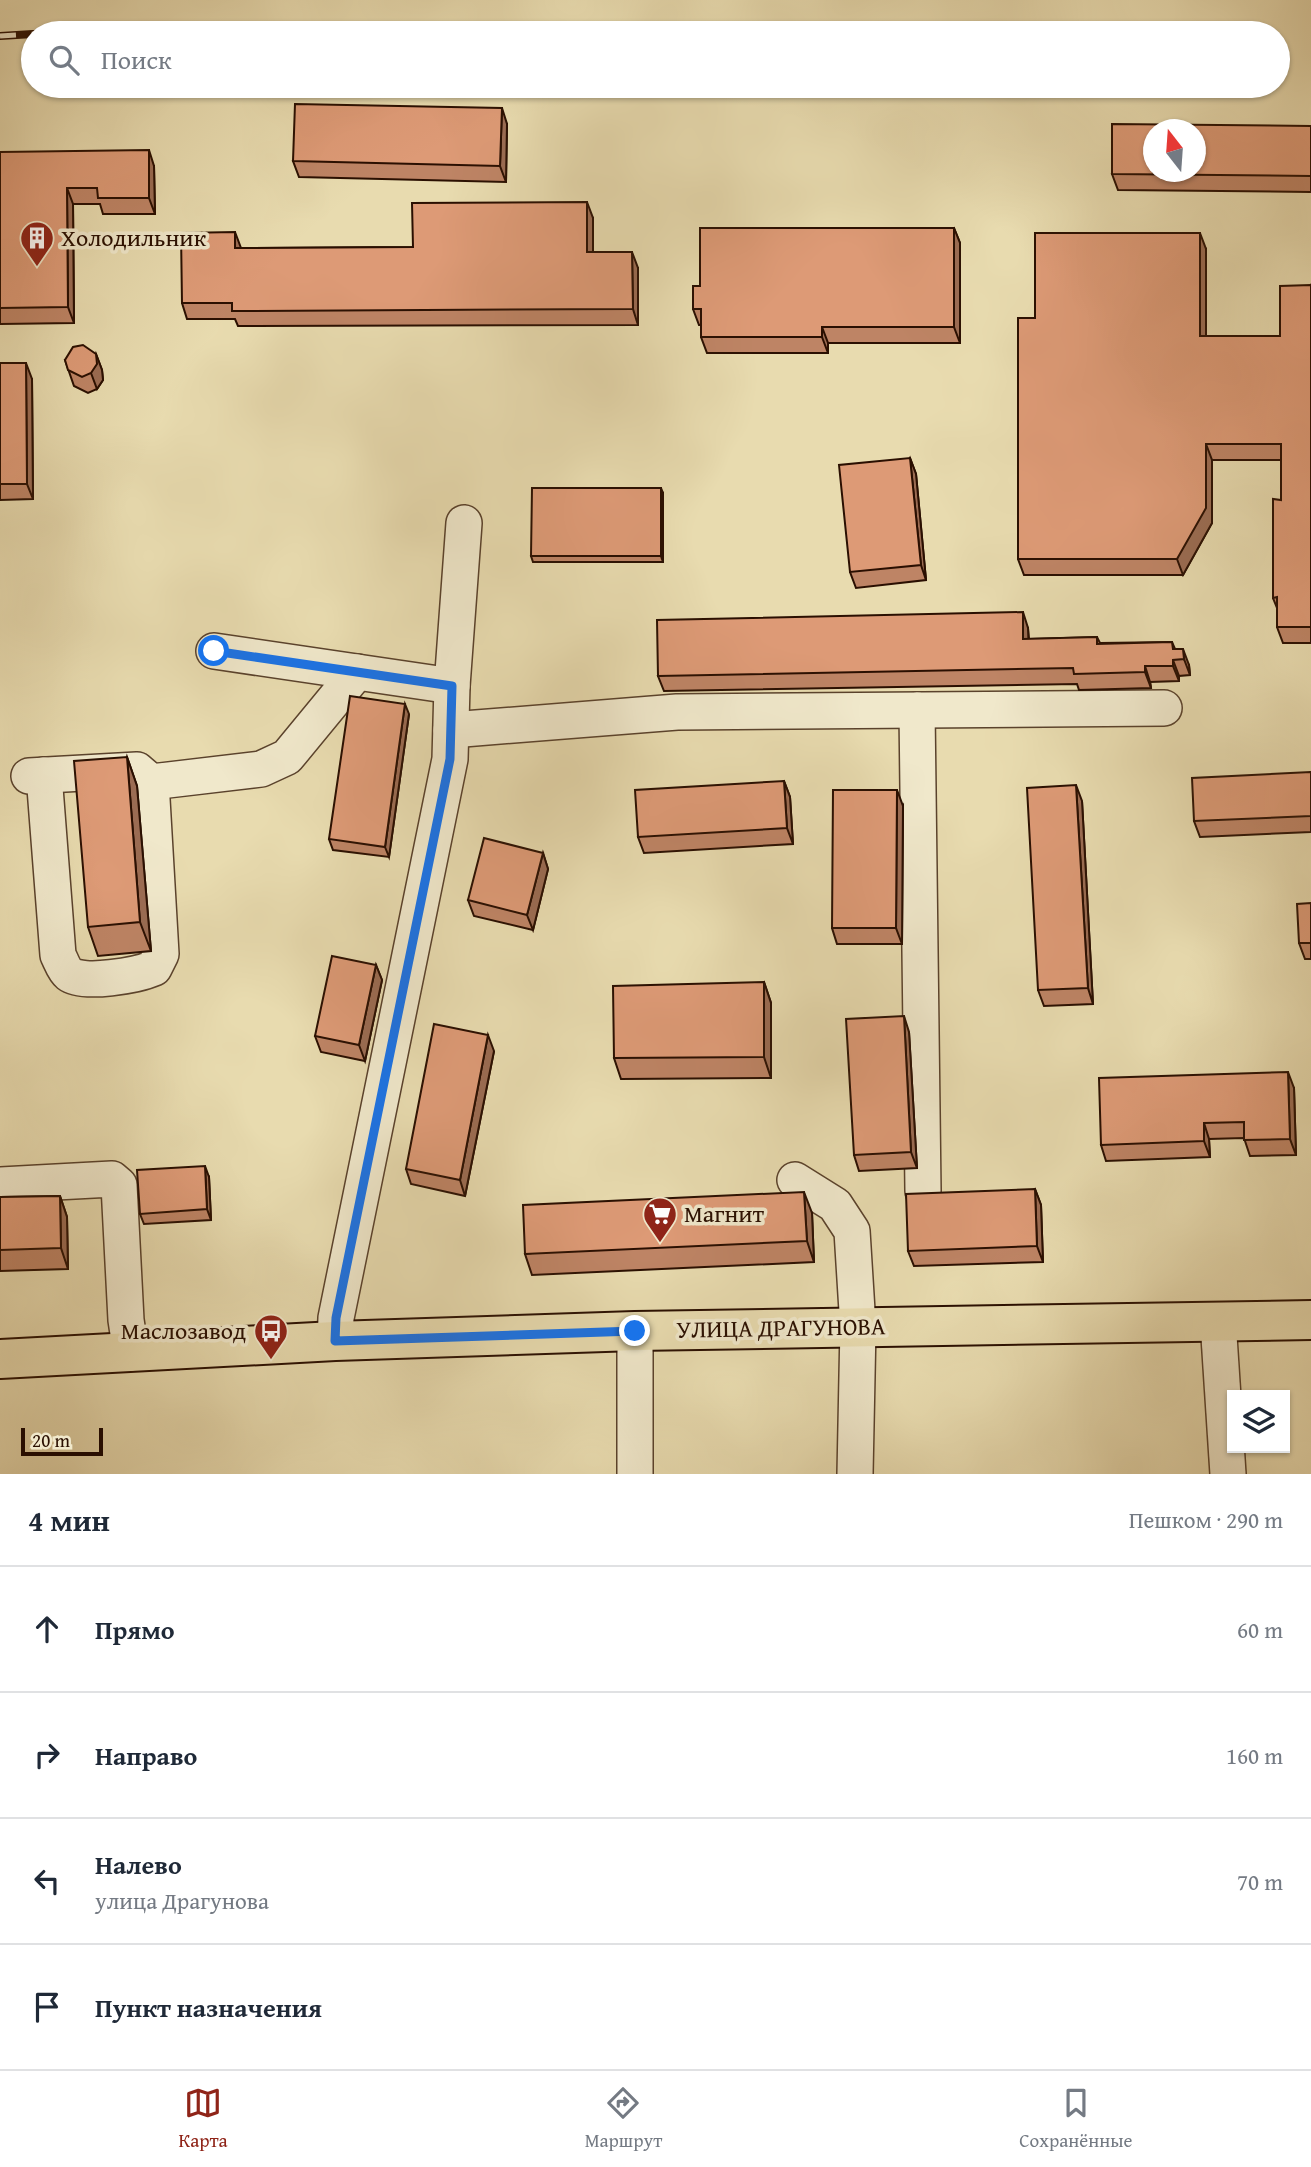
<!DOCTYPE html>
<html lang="ru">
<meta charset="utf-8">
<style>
:root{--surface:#fff;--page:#f6f6f7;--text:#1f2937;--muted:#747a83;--line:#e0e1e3;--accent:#8f2418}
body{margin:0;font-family:"Gentium Book Plus",serif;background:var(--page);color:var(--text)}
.controls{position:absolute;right:21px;bottom:21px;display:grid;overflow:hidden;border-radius:0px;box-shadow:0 2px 5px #0004}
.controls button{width:63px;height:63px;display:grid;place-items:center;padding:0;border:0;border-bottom:2px solid var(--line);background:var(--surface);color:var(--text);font:35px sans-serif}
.compass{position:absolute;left:1143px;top:119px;width:63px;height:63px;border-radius:50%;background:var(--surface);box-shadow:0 2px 5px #0004;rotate:343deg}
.scale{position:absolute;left:21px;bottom:18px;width:82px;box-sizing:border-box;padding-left:7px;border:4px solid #2a0f01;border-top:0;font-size:19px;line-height:24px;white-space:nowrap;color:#2a0f01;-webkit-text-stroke:5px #f0e8cb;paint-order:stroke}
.stop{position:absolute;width:21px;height:21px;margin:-16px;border:5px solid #1a73e8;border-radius:50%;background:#fff}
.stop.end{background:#1a73e8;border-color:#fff;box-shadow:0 2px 7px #0008}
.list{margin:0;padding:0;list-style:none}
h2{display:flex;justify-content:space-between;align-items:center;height:91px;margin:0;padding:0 28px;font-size:30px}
h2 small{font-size:23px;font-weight:400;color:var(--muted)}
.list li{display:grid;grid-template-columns:46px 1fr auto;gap:21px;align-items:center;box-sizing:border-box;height:126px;padding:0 28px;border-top:2px solid var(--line)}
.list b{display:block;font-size:26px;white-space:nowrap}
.list p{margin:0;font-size:23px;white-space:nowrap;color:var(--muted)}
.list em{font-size:23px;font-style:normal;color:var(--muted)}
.icon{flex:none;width:38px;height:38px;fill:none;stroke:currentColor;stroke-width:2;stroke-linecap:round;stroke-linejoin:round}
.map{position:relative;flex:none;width:1311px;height:1474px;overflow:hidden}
.search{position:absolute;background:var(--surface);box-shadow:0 2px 5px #0004;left:21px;right:21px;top:21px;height:77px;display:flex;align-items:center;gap:18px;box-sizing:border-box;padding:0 24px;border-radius:38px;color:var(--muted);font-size:26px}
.sheet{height:595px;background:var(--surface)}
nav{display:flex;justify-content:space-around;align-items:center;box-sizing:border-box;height:98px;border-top:2px solid var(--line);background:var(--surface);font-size:19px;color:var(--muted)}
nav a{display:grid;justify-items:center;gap:4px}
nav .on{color:var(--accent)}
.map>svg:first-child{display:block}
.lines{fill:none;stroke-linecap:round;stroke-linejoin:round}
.minor-casing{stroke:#5a422c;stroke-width:38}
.major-casing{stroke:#2a0f01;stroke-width:42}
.minor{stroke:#f0e8cb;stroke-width:35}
.major{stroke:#e8dbaf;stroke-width:38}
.rail-casing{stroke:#2a0f01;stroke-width:8}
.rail{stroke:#f0e8cb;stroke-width:5;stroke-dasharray:16;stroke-linecap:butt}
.wall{fill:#be8465;stroke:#2a0f01;stroke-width:2}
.shaded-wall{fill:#9b6c53;stroke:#2a0f01;stroke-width:2}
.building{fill:#dd9a76;stroke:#2a0f01;stroke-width:2;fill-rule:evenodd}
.route{stroke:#1a73e8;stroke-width:9}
.labels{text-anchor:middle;stroke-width:7;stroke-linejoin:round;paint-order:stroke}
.poi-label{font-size:24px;fill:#2a0f01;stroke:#f0e8cb;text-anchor:start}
.street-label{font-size:24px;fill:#2a0f01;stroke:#f0e8cb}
</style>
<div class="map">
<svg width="1311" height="1474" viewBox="0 0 1311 1474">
<rect width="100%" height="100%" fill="#e8dbaf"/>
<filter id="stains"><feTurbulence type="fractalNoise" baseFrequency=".00286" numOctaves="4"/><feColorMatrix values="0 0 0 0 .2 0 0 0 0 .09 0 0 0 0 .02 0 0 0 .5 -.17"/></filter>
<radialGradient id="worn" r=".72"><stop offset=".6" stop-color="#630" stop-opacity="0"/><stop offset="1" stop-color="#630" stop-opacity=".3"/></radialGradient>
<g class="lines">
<g class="minor-casing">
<g id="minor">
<polyline points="214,651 452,686"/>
<polyline points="917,710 923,1191"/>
<polyline points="451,730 677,712 1164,708"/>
<path d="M44 775 58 955C61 961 64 970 69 974 83 985 138 975 154 968L161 954 151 782"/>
<polyline points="29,776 137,770 151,782 261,769 287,757 357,672"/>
<polyline points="795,1180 835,1205 852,1231 858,1327 855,1474"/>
<polyline points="0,1185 112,1179 119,1185 126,1320 131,1353"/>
<polyline points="1218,1321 1228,1474"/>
<polyline points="635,1331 635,1474"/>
<polyline points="335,1341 336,1318 450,759 452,686 464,523"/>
</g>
</g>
<g class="major-casing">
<polyline id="major" points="0,1359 335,1341 635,1331 1311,1320"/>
</g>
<use href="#minor" class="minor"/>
<use href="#major" class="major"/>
<g class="rail-casing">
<g id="rail">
<polyline points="48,33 66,32"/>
<polyline points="0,36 33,34"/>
</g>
</g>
<use href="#rail" class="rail"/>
</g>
<g class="wall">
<polygon points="507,124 506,182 299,177 293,161"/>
<polygon points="1311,126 1311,192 1118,190 1112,174"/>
<polygon points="0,152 154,166 155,214 103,214 100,204 73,204 74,323 0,324"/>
<polygon points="593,218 593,252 638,268 638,325 238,326 235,319 187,319 182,303 241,248 413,247"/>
<polygon points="954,228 960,243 960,343 828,343 828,353 707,353 701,337 701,325 699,325 693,309 700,286"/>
<polygon points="1206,249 1206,336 1280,336 1311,285 1311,643 1283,643 1277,627 1277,608 1273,598 1281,500 1281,460 1212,460 1212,523 1183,575 1024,575 1018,559 1035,318"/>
<polygon points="96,354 102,370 103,380 97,389 88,393 74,386 65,360"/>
<polygon points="0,363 32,379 33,499 0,500"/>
<polygon points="910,458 916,474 926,580 856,588 850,572"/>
<polygon points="663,493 663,562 533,562 531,556"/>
<polygon points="1028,628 1029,639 1097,637 1100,643 1172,642 1175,649 1189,665 1190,675 1179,676 1179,681 1150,682 1151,688 1079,690 1077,684 664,691 658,676"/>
<polygon points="409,714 389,857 333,850 329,839"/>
<polygon points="127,757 137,786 151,951 98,956 88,927"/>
<polygon points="1311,772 1311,832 1200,837 1194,821"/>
<polygon points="784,781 790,797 793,844 644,853 638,837"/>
<polygon points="1082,801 1093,1004 1044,1006 1038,990"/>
<polygon points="903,806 902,944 837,944 832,928"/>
<polygon points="543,853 548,869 533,930 474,916 468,900"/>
<polygon points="1311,903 1311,959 1305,959 1299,943"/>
<polygon points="376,965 382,980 365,1061 321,1052 315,1036"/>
<polygon points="764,982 771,1003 771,1078 621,1079 614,1058"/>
<polygon points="909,1032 917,1168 859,1171 854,1155"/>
<polygon points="494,1051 465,1196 411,1184 406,1169"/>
<polygon points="1294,1088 1296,1155 1250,1156 1244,1138 1209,1139 1210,1157 1106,1161 1101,1145"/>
<polygon points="209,1177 211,1220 144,1224 140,1214"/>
<polygon points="1035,1189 1041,1205 1043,1262 914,1266 908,1251"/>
<polygon points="60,1196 67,1217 68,1269 0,1271 0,1197"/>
<polygon points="812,1213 814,1262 532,1275 525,1254"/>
</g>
<g class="shaded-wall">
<polygon points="502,108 507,124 506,182 500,166"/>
<polygon points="149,150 154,166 155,214 149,198"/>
<polygon points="67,188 73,204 74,323 68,307"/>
<polygon points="587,202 593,218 593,268 587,252"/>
<polygon points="954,228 960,243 960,343 954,327"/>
<polygon points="235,232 241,248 235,248"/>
<polygon points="1200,233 1206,249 1206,351 1200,336"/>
<polygon points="632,252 638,268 638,325 633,309"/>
<polygon points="822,327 828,343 828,353 822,337"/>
<polygon points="96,354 102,370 103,380 97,389 91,373"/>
<polygon points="26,363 32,379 33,499 27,484"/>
<polygon points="1206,444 1212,460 1212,523 1183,575 1177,559"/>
<polygon points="910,458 916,474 926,580 921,565"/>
<polygon points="661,488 663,493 663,562 661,556"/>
<polygon points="1023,612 1028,628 1029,655 1023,639"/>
<polygon points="1183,649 1189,665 1190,675 1184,659"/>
<polygon points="1173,660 1179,676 1179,681 1173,666"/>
<polygon points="1145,666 1150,682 1151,688 1145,672"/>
<polygon points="405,704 409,714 389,857 385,847"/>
<polygon points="127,757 137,786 151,951 140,922"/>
<polygon points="784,781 790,797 793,844 787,828"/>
<polygon points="1076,785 1082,801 1093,1004 1088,988"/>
<polygon points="897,790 903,806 902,944 896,928"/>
<polygon points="543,853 548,869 533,930 527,915"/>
<polygon points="376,965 382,980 365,1061 359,1045"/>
<polygon points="764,982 771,1003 771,1078 764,1057"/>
<polygon points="904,1016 909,1032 917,1168 911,1152"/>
<polygon points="488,1035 494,1051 465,1196 460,1180"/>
<polygon points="1288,1072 1294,1088 1296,1155 1290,1139"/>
<polygon points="1204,1123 1209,1139 1210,1157 1204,1141"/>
<polygon points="205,1166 209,1177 211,1220 207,1209"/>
<polygon points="1035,1189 1041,1205 1043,1262 1037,1246"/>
<polygon points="804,1192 812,1213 814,1262 807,1241"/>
<polygon points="60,1196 67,1217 68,1269 61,1248"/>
</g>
<g class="building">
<polygon points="295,104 502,108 500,166 293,161"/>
<path d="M1112 124 1311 126V176L1112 174ZM1153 130H1195V172H1153Z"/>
<polygon points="149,150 149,198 98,198 97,188 67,188 68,307 0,308 0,152"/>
<polygon points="587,202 587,252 632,252 633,309 232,311 232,303 182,303 181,233 235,232 235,248 413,247 412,203"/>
<polygon points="700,228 954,228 954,327 822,327 822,337 701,337 701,309 693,309 693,286 700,286"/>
<polygon points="1035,233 1200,233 1200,336 1280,336 1280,286 1311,285 1311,627 1277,627 1277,597 1273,598 1273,499 1281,500 1281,444 1206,444 1206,508 1177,559 1018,559 1018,318 1035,318"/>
<polygon points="83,345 96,354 97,364 91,373 82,377 68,370 65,360 73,347"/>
<polygon points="0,363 26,363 27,484 0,484"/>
<polygon points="910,458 921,565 850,572 839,465"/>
<polygon points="532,488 661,488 661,556 531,556"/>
<polygon points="1023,612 1023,639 1097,637 1097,644 1172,642 1173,649 1183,649 1184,659 1173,660 1173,666 1145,666 1145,672 1074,674 1073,668 658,676 657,620"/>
<polygon points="350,696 405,704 385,847 329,839"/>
<polygon points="127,757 140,922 88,927 74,761"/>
<polygon points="1311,772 1311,816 1194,821 1192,778"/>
<polygon points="784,781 787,828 638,837 635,790"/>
<polygon points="1076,785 1088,988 1038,990 1027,788"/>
<polygon points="833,790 897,790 896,928 832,928"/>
<polygon points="484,838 543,853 527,915 468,900"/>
<polygon points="1311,903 1311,943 1299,943 1297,904"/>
<polygon points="332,956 376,965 359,1045 315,1036"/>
<polygon points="764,982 764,1057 614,1058 613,986"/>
<polygon points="904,1016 911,1152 854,1155 846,1019"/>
<polygon points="434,1024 488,1035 460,1180 406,1169"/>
<polygon points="1288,1072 1290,1139 1244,1140 1244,1122 1204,1123 1204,1141 1101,1145 1099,1078"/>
<polygon points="205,1166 207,1209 140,1214 137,1170"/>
<polygon points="1035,1189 1037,1246 908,1251 906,1194"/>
<polygon points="804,1192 807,1241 525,1254 523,1205"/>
<polygon points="60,1196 61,1248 0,1250 0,1197"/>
</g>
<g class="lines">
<polyline class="route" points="214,651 452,686 450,759 336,1318 335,1341 635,1331"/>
</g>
<defs>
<g id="building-pin" transform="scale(1.75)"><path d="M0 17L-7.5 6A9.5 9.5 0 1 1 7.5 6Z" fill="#8f2418" stroke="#f0e8cb"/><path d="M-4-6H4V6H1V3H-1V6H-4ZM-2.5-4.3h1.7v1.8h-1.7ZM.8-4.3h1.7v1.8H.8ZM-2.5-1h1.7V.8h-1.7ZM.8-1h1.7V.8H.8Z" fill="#fff"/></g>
<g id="supermarket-pin" transform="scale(1.75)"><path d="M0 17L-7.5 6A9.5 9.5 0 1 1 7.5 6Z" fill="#8f2418" stroke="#f0e8cb"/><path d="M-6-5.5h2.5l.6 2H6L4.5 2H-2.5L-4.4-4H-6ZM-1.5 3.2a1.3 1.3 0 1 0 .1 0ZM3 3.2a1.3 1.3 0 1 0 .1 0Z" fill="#fff"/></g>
<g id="bus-pin" transform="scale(1.75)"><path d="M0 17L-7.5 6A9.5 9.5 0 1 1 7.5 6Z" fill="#8f2418" stroke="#f0e8cb"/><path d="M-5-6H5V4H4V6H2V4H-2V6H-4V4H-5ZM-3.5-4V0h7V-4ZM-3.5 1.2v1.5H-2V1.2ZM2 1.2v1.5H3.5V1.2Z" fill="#fff"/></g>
</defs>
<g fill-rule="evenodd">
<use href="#building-pin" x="37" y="238"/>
<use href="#supermarket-pin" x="660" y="1214"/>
<use href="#bus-pin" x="271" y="1331"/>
</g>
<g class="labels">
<g class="poi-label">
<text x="61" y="246">Холодильник</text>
<text x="684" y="1222">Магнит</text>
<text x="246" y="1339" text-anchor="end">Маслозавод</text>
</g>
<g class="street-label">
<text transform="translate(781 1328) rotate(-1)" y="8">УЛИЦА ДРАГУНОВА</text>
</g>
</g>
<rect width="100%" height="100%" filter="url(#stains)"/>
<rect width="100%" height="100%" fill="url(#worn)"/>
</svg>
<div class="controls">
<button><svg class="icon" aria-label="layers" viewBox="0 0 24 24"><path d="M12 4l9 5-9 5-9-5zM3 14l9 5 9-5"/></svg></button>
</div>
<svg class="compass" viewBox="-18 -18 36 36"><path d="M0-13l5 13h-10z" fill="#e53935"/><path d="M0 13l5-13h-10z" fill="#747a83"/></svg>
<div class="scale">20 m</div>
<div class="stop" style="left:214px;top:651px"></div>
<div class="stop end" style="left:635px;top:1331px"></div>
<div class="search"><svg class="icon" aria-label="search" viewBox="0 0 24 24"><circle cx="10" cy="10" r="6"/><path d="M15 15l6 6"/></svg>Поиск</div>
</div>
<section class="sheet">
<h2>4 мин<small>Пешком · 290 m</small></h2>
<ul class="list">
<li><svg class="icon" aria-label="ahead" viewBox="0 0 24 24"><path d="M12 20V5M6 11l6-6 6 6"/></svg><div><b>Прямо</b></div><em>60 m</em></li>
<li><svg class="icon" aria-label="right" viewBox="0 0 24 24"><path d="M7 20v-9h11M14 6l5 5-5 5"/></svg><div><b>Направо</b></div><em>160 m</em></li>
<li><svg class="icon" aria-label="left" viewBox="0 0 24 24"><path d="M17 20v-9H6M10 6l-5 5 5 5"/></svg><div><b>Налево</b><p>улица Драгунова</p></div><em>70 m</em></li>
<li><svg class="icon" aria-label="arrive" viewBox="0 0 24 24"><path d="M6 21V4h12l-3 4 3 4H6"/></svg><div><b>Пункт назначения</b></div></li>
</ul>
</section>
<nav>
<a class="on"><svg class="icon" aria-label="map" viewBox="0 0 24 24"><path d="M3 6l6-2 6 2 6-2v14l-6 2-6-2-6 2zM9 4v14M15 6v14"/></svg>Карта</a>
<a><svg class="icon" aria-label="directions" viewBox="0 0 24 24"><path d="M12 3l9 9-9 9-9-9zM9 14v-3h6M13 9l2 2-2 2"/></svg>Маршрут</a>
<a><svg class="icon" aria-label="saved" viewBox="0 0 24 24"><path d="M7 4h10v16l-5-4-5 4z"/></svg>Сохранённые</a>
</nav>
